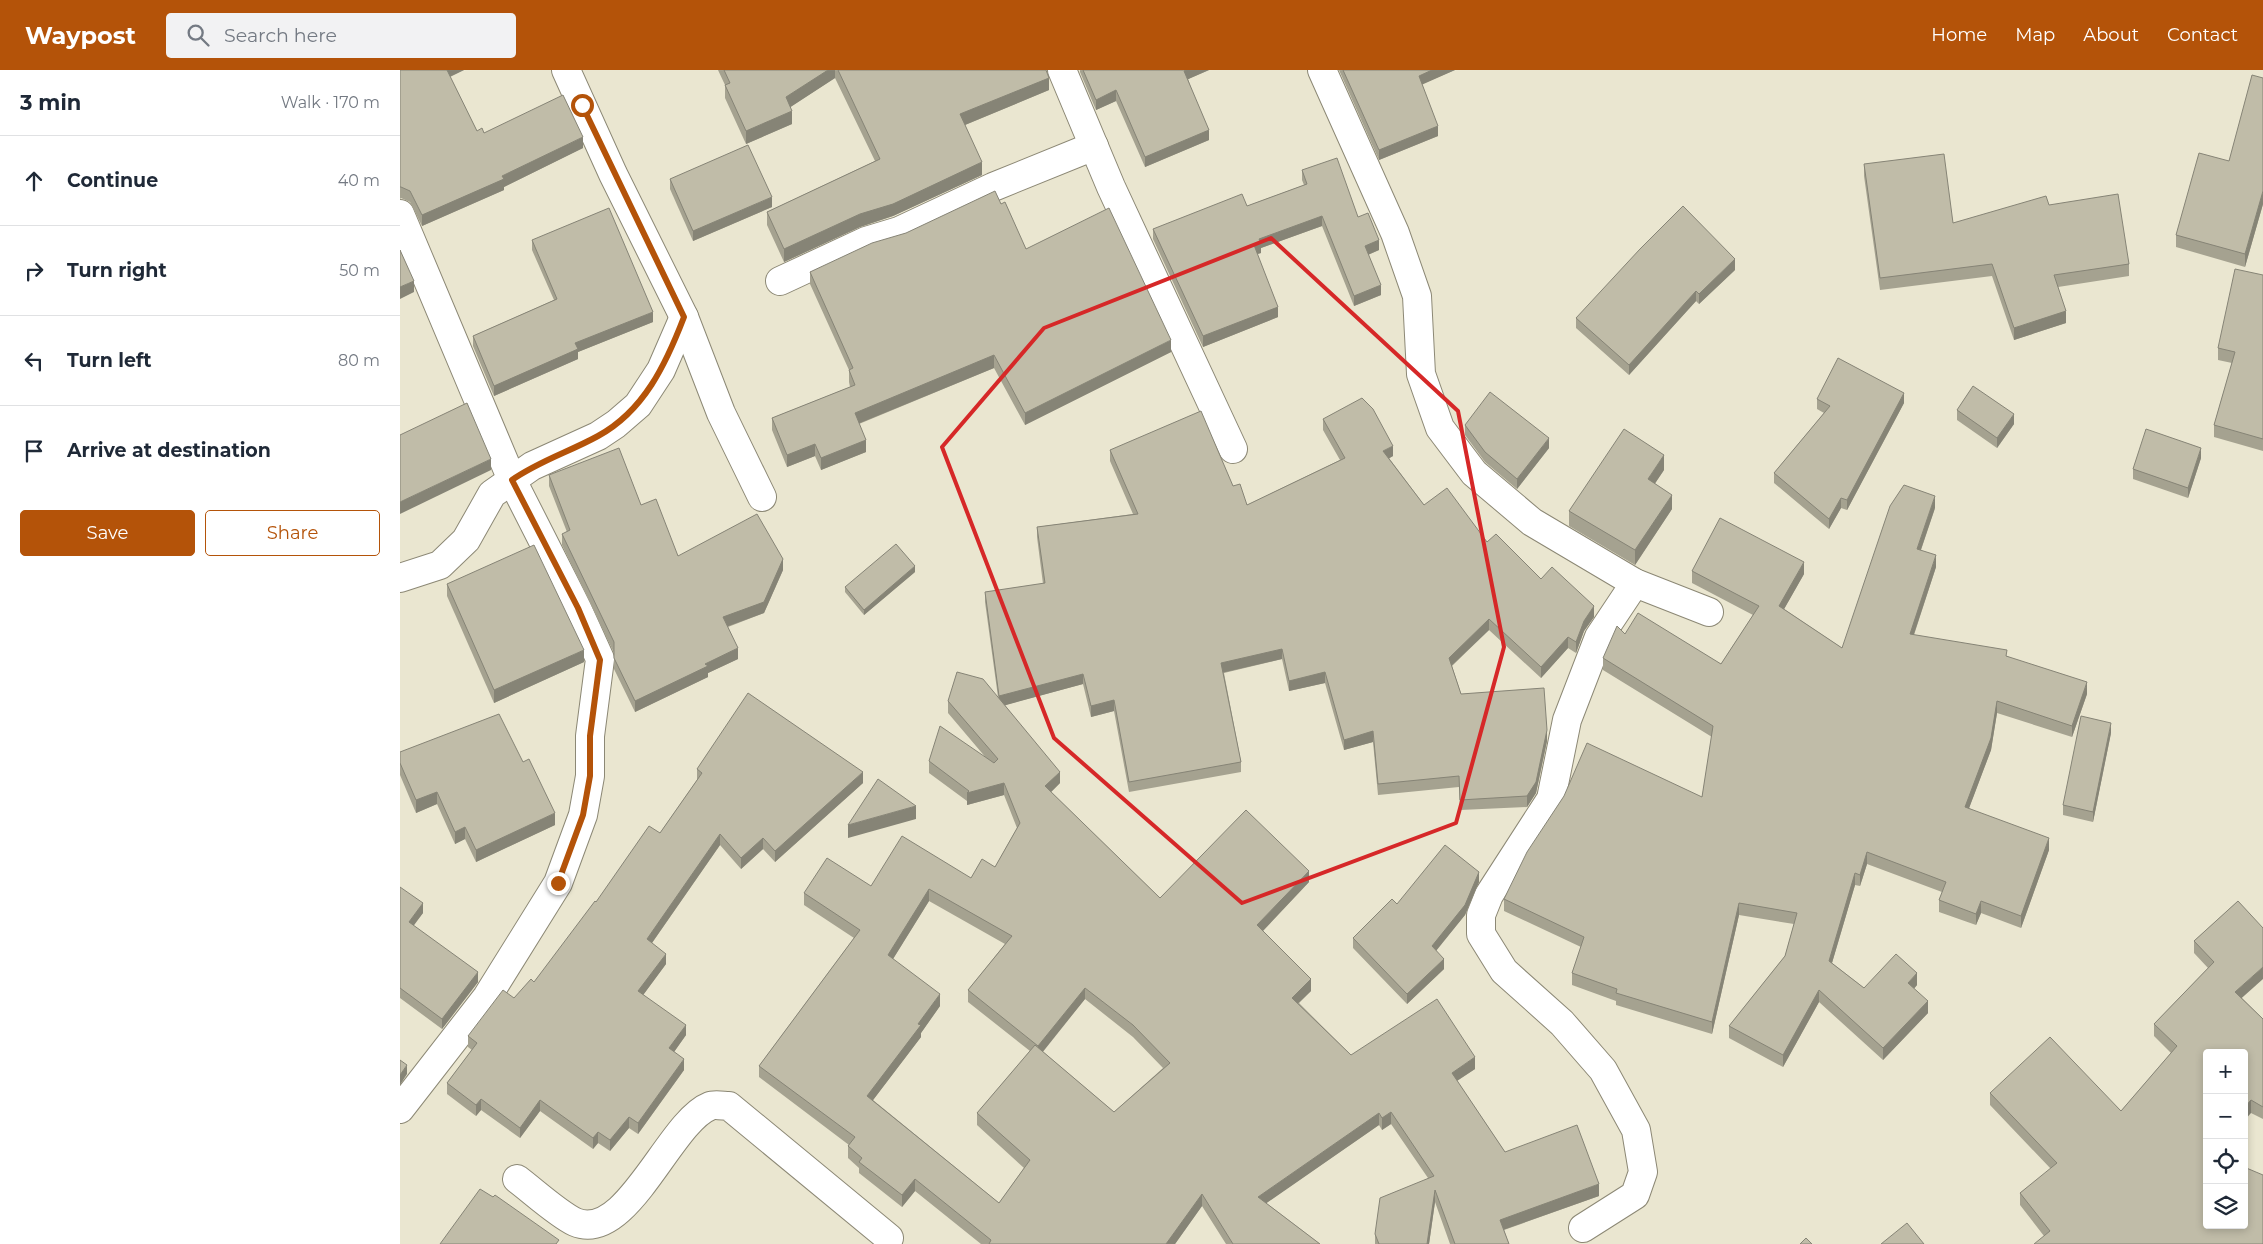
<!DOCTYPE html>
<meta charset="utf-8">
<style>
:root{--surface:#fff;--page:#f2f2f3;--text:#1f2937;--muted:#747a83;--line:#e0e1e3;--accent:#b45309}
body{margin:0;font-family:Montserrat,sans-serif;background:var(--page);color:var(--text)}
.controls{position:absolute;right:15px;bottom:15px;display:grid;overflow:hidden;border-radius:5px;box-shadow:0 2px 8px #0003}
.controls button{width:45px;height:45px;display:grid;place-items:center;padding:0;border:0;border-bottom:1px solid var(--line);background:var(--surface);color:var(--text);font:25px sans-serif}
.stop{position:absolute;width:15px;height:15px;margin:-11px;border:4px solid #b45309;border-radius:50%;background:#fff}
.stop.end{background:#b45309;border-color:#fff;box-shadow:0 1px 5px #0008}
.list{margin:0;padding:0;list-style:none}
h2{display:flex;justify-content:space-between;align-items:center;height:65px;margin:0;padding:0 20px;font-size:21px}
h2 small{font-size:16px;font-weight:400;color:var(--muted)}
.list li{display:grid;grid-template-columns:32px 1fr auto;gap:15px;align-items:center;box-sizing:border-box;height:90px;padding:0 20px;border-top:1px solid var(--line)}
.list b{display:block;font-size:19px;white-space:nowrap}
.list em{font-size:16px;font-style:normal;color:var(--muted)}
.actions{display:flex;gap:10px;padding:15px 20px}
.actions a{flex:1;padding:11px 0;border:1px solid var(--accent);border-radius:5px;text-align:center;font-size:18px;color:var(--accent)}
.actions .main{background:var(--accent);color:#fff}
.icon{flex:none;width:28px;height:28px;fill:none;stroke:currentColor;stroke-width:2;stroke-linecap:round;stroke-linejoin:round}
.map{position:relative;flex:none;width:1863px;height:1174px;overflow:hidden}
header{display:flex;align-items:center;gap:30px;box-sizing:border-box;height:70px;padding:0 25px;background:var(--accent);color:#fff}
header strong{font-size:24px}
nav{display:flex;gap:28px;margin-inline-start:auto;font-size:18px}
.search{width:350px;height:45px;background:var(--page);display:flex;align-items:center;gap:12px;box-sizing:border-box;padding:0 18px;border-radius:5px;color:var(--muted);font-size:19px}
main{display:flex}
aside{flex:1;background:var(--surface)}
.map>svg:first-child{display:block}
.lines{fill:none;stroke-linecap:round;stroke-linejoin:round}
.street-casing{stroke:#8c8875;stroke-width:30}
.street{stroke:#fff;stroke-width:28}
.wall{fill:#a5a290;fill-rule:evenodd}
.shaded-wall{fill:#868476}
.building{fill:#c0bca8;stroke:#868476;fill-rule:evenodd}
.route{stroke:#b45309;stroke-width:6}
.marked{fill:none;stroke:#d62828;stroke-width:4;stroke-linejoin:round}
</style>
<header>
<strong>Waypost</strong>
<div class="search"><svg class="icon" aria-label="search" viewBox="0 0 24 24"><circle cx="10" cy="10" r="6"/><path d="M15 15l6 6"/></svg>Search here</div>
<nav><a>Home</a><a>Map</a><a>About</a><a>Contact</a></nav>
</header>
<main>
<aside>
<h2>3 min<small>Walk · 170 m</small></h2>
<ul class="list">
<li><svg class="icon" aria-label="ahead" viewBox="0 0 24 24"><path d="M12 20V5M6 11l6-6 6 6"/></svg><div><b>Continue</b></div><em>40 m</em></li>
<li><svg class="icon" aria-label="right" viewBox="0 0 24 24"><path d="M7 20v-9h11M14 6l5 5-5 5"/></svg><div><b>Turn right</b></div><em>50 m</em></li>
<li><svg class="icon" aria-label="left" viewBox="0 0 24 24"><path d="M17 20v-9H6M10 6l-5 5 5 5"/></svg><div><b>Turn left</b></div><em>80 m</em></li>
<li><svg class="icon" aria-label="arrive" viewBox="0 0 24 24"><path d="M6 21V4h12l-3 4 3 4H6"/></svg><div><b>Arrive at destination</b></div></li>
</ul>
<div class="actions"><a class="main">Save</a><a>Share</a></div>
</aside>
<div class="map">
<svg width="1863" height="1174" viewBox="0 0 1863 1174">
<rect width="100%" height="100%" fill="#eae6d0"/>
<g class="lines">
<g class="street-casing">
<g id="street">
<polyline points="166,0 213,104 284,247 321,343 362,427"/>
<polyline points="662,0 711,117 833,379"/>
<polyline points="922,0 995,163 1017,226 1021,304 1040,358 1074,403 1132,452 1235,513 1309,542"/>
<polyline points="0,144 112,410 177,538 200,589 190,666 190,706 183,745 158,813 87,927 0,1039"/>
<polyline points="380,211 466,171 499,161 593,117 694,76"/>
<polyline points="0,508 40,495 66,470 92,424 132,396 198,366 216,354 238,335 261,300 284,247"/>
<path d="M117 1109C133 1121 158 1144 175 1152 227 1174 269 1052 310 1036 315 1034 324 1036 329 1036L489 1168"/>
<polyline points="1183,1158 1235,1125 1243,1102 1236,1060 1203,1000 1162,953 1104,901 1081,864 1081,845 1089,825 1151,729 1167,650 1199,567 1235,513"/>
</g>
</g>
<use href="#street" class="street"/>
</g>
<g class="wall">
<polygon points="0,0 64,0 50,7 77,61 84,63 183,78 104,117 104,120 22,156 10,132 1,128 0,129"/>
<polygon points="318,0 646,0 649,20 565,55 582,105 493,146 460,157 384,192 367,155 367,142 475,91 435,8 390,37 392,54 346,74 325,28 325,15"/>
<polygon points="680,0 809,0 788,9 809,70 745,97 716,31 696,40 680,2"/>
<polygon points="939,0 1055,0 1022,14 1038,66 979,90"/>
<polygon points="1863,8 1863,134 1845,197 1776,177 1776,165 1829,91"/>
<polygon points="1464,94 1553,153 1649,135 1729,194 1729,206 1658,217 1666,253 1614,270 1592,206 1480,220 1464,106"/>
<polygon points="902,100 958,147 979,180 968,185 981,225 954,236 922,156 861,178 861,183 857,184 878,247 803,277 753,169 753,159 847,136 904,115 902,110"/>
<polygon points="270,109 372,137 293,171 270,119"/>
<polygon points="601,134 626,179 771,282 625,355 594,298 459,354 466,382 421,400 415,386 387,397 372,360 372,348 450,317 449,312 449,300 410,214 410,202"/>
<polygon points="132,170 253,252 178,282 178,289 94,326 73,276 73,266 154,230 132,180"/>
<polygon points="1335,200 1299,234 1296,231 1229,305 1176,258 1176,248"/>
<polygon points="1863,205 1863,381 1814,367 1814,355 1832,293 1818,290 1818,278"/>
<polygon points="1417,329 1504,333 1447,440 1441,438 1429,459 1374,413 1374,403 1424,343 1417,339"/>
<polygon points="1557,340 1614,354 1597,378 1557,350"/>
<path d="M923 349 993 386 989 388 1024 435 1087 472 1141 509 1194 547 1184 561 1176 583 1168 578 1141 608 1089 560 1052 596 1061 624 1147 671 1136 723 1127 737 1060 740 1059 717 978 725 973 672 944 680 925 613 889 621 882 589 824 603 841 692V702L729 722 714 641 691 647 683 614 605 635 660 713 651 722 760 828 909 812 863 861 911 921 899 933 951 985 1075 999 1057 1011 1105 1082 1199 1126 1104 1160 1109 1174H1050L1035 1132 1029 1174H975V1164L1028 1108 991 1054 982 1060 979 1055 866 1133 920 1174H826L802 1136 775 1174H581L515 1121 502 1137 459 1103V1098L448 1088V1076L449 1075 359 1007V996L454 868 404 835V823L471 816 571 808 595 797 617 758 604 725 567 735V731L529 703V691L587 689 548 643V631L598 627 585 532V522L643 514 637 467V457L733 444 710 391V380L833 416 847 435 940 390 923 360ZM529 831 605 874 568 920V932L630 981 577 1043V1055L624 1098 599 1133 473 1030 521 967V963L540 936 493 889ZM685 929 733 967 763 998 714 1042 642 981Z"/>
<polygon points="1065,355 1149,378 1117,419 1085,392 1065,365"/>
<polygon points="1801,388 1788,428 1733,409 1733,399"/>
<polygon points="1264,400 1255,413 1272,439 1235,495 1169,456 1169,441"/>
<polygon points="149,405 241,435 278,486 383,500 364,543 328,557 338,589 308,603 308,607 235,642 214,599 214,583 162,475 162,464 167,462 149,416"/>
<polygon points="1535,438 1521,480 1536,497 1514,565 1607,586 1687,624 1672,667 1597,643 1591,680 1569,738 1649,780 1621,858 1581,843 1576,855 1539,842 1539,830 1542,822 1467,794 1460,816 1455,815 1432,893 1464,918 1517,915 1514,919 1528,943 1483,990 1419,932 1383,997 1329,968 1329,956 1385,886 1394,854 1339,845 1312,964 1216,935 1216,931 1172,915 1172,903 1181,877 1104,841 1104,829 1302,727 1312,667 1203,600 1203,588 1225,564 1321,594 1353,545 1292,513 1292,501 1404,504 1384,539 1442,578"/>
<polygon points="515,502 464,545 445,522 445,517"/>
<polygon points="47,514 184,592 94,633 47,526"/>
<polygon points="1711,663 1693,752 1663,745 1663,735"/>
<polygon points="0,682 155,755 76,792 65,769 55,774 37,734 16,743 0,705"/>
<polygon points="297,699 463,713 375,792 363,779 341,799 320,775 252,873 266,894 243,925 286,965 274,982 284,1000 238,1064 229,1058 210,1081 198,1073 193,1079 140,1041 120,1068 81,1040 76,1046 47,1024 47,1013 72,980 68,977 68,966 134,912 260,763 297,710"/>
<polygon points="1079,812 1065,845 1036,880 1044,899 1007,934 953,878 953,868 997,834"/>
<polygon points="0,817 23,843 13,855 78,912 42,959 0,928"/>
<polygon points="1838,831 1842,928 1863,949 1863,1049 1851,1043 1807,983 1807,1155 1644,1166 1620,1135 1620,1123 1651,1099 1590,1035 1590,1023 1721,1041 1771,983 1754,966 1754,954 1808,898 1794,883 1794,871"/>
</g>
<g class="shaded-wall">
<polygon points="45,0 64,0 45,9"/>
<polygon points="428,0 435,0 435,8 386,40 386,27"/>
<polygon points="786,0 809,0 784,11 784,1"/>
<polygon points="1032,0 1055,0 1019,16 1019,6"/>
<polygon points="649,8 649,20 560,57 560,44"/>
<polygon points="716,20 716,31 696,40 696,30"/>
<polygon points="392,41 392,54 346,74 346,61"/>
<polygon points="1038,56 1038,66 979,90 979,80"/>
<polygon points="809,60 809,70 745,97 745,87"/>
<polygon points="183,67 183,78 104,117 104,120 22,156 22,145"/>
<polygon points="582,92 582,105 493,146 460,157 384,192 384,179 460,144"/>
<polygon points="1863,121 1863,134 1845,197 1845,184"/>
<polygon points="372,127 372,137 293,171 293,161"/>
<polygon points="922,146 922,156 861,178 861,183 854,185 854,175 859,169"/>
<polygon points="979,170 979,180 965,186 965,176"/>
<polygon points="1335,189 1335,200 1299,234 1299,224"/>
<polygon points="14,211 14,222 0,229 0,217"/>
<polygon points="981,215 981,225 954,236 954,226"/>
<polygon points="1296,221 1296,231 1229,305 1229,295"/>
<polygon points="878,237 878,247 803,277 803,266"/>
<polygon points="1666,241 1666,253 1614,270 1614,258"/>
<polygon points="253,242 253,252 178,282 178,289 94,326 94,316 175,273"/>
<polygon points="771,270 771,282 625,355 625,343"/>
<polygon points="594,285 594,298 455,355 455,343"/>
<polygon points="1504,323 1504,333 1447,440 1447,430"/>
<polygon points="1614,344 1614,354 1597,378 1597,368"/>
<polygon points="1149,368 1149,378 1117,419 1117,409"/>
<polygon points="466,370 466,382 421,400 421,388"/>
<polygon points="415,374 415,386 387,397 387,385"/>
<polygon points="993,376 993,386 983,392 983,381"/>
<polygon points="1801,378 1801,388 1788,428 1788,418"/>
<polygon points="1264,385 1264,400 1248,424 1248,409"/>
<polygon points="91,389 91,400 0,444 0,432"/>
<polygon points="1272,425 1272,439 1235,495 1235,480"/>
<polygon points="1535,426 1535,438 1517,491 1517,479"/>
<polygon points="1441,428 1441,438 1429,459 1429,449"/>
<polygon points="1536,485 1536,497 1510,576 1510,564"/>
<polygon points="383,489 383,500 364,543 323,558 323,547"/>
<polygon points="1404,492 1404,504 1379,548 1379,536"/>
<polygon points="515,496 515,502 464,545 464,540"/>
<polygon points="1194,536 1194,547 1184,561 1176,583 1176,572 1184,551"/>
<polygon points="1089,549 1089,560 1049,598 1049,588"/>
<polygon points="1168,567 1168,578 1141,608 1141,597"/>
<polygon points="338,578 338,589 308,603 308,607 235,642 235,631 305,594"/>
<polygon points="882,579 882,589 821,603 821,593"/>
<polygon points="184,580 184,592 94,633 94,620"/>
<polygon points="925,602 925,613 889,621 889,611"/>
<polygon points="683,604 683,614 599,637 599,626"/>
<polygon points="1687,612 1687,624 1672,667 1672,656"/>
<polygon points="714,630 714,641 691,647 691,636"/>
<polygon points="1597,631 1597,643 1591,680 1565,749 1565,737"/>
<polygon points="1711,653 1711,663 1693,752 1693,742"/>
<polygon points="1147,660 1147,671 1136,723 1127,737 1127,726"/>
<polygon points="973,661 973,672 944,680 944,670"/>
<polygon points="463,702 463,713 375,792 375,781"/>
<polygon points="660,702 660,713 645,728 645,716"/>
<polygon points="604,713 604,725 567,735 567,723"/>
<polygon points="37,722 37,734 16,743 16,730"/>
<polygon points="516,736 516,749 448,768 448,755"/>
<polygon points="155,743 155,755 76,792 76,780"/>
<polygon points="65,757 65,769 55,774 55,762"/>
<polygon points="320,764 320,775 247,880 247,869"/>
<polygon points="363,768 363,779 341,799 341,788"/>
<polygon points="1649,768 1649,780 1621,858 1621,846"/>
<polygon points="1467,782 1467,794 1460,816 1460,805"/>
<polygon points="909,801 909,812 857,867 857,855"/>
<polygon points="1079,802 1079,812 1065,845 1032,886 1032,876"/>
<polygon points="1455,803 1455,815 1429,903 1429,891"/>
<polygon points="529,819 529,831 488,897 488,885"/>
<polygon points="1581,831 1581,843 1576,855 1576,844"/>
<polygon points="23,833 23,843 9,862 9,852"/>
<polygon points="1339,833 1339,845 1312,964 1312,952"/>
<polygon points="266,884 266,894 238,932 238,921"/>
<polygon points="1044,889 1044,899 1007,934 1007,924"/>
<polygon points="1863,897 1863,909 1835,934 1835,922"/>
<polygon points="78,902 78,912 42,959 42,949"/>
<polygon points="1517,903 1517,915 1508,925 1508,913"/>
<polygon points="911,909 911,921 892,939 892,928"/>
<polygon points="685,918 685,929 638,988 638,976"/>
<polygon points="1419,920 1419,932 1383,997 1383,985"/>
<polygon points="540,924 540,936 521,963 521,967 467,1038 467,1026 518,954"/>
<polygon points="1528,931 1528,943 1483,990 1483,978"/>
<polygon points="286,955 286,965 269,989 269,978"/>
<polygon points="1075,987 1075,999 1052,1014 1052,1003"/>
<polygon points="284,989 284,1000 238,1064 238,1053"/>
<polygon points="7,995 7,1004 0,1015 0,1005"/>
<polygon points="81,1029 81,1040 76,1046 76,1035"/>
<polygon points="140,1030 140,1041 120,1068 120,1058"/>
<polygon points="1851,1030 1851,1043 1844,1051 1844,1038"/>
<polygon points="991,1042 991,1054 982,1060 982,1048"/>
<polygon points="979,1043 979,1055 858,1139 858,1127"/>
<polygon points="229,1047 229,1058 210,1081 210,1070"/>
<polygon points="198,1062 198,1073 193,1079 193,1068"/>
<polygon points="515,1109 515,1121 502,1137 502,1125"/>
<polygon points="1199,1114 1199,1126 1100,1161 1100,1150"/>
<polygon points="1035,1120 1035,1132 1029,1174 1027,1174"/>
<polygon points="802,1124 802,1136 775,1174 766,1174"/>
</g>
<g class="building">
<polygon points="0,0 47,0 77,61 82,58 84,63 163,25 183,67 102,106 104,109 22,145 10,121 1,117 0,117"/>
<polygon points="324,0 428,0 386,27 392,41 346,61 325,15 330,13"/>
<polygon points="438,0 646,0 649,8 560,44 582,92 493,134 460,144 384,179 367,142 480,89"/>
<polygon points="683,0 786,0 784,1 809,60 745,87 716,20 696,30"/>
<polygon points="943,0 1032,0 1019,6 1038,56 979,80"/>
<polygon points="1852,5 1863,8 1863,121 1845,184 1776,165 1799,83 1829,91"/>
<polygon points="348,75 372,127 293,161 270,109"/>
<polygon points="1544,84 1553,153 1646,126 1649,135 1718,124 1729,194 1654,205 1666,241 1614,258 1592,194 1480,208 1464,94"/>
<polygon points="937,88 958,147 968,143 979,170 965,176 981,215 954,226 922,146 859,169 861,173 854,175 878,237 803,266 753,159 842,124 847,136 907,114 902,100"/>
<polygon points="595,121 601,134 605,132 626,179 709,138 771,270 625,343 594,285 455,343 466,370 421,388 415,374 387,385 372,348 455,315 449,300 453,298 410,202 472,173 506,163"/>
<polygon points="1283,136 1335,189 1299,224 1296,221 1229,295 1176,248 1240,179"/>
<polygon points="209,138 253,242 175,273 178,279 94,316 73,266 157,229 132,170"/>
<polygon points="0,180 14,211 0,217"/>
<polygon points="1835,199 1863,205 1863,369 1814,355 1835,282 1818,278"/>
<polygon points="1438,288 1504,323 1447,430 1441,428 1429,449 1374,403 1430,336 1417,329"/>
<polygon points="1573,316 1614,344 1597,368 1557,340"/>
<polygon points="1090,322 1149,368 1117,409 1085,382 1065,355"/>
<polygon points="962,328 973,339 993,376 983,381 1024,435 1047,418 1087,472 1096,464 1141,509 1152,497 1194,536 1184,551 1176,572 1168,567 1141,597 1089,549 1049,588 1061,624 1144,618 1147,660 1136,712 1127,726 1060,730 1059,706 978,714 973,661 944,670 925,602 889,611 882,579 821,593 841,692 729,712 714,630 691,636 683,604 599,626 585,522 645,513 637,457 738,444 710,380 801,341 833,416 840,414 847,435 945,388 923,349"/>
<polygon points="67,333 91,389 0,432 0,365"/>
<polygon points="1224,359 1264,385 1248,409 1272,425 1235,480 1169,441"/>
<polygon points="1746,359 1801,378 1788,418 1733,399"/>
<polygon points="219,378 241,435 256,429 278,486 357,444 383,489 364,532 323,547 338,578 305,594 308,596 235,631 214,588 214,572 162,464 170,460 149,405"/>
<polygon points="1504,415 1535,426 1517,479 1536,485 1510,564 1607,580 1606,586 1687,612 1672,656 1597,631 1591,668 1565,737 1649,768 1621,846 1581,831 1576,844 1539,830 1546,812 1467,782 1460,805 1455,803 1429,891 1464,918 1496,884 1517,903 1508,913 1528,931 1483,978 1419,920 1383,985 1329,956 1385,886 1397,843 1339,833 1312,952 1216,923 1217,919 1172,903 1184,867 1104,829 1127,782 1164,726 1187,673 1302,727 1313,656 1203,588 1217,556 1225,564 1238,543 1321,594 1359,536 1292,501 1320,448 1404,492 1379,536 1442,578 1490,436"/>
<polygon points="496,474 515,496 464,540 445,517"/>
<polygon points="134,475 184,580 94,620 47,514"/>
<path d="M557 602 583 609 660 702 645 716 760 828 846 740 909 801 857 855 911 909 892 928 951 985 1037 929 1075 987 1052 1003 1105 1082 1177 1055 1199 1114 1100 1150 1109 1174H1055L1035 1120 1027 1174H979L975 1164 980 1128 1034 1106 991 1042 982 1048 979 1043 858 1127 920 1174H833L802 1124 766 1174H589L591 1170 515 1109 502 1125 459 1092 462 1088 448 1076 455 1067 359 996 460 860 404 823 427 788 471 816 502 766 571 808 582 789 595 797 620 753 604 713 567 723 569 721 529 691 540 656 594 693 598 689 548 631ZM529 819 612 866 568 920 638 976 685 918 733 955 770 993 714 1042 635 975 577 1043 630 1090 599 1133 467 1026 521 955 518 954 540 924 488 885Z"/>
<polygon points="348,623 463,702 375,781 363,768 341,788 320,764 247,869 266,884 238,921 286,955 269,978 284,989 238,1053 229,1047 210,1070 198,1062 193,1068 140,1030 120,1058 81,1029 76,1035 47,1013 77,973 68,966 103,920 114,928 131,909 134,912 195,831 196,832 249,756 260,763 302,703 297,699"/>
<polygon points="99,644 123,692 129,689 155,743 76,780 65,757 55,762 37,722 16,730 0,693 0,682"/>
<polygon points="1681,646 1711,653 1693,742 1663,735"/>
<polygon points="478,709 516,736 448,755"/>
<polygon points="1045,775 1079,802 1065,835 1032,876 1044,889 1007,924 953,868 992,829 997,834"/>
<polygon points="0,817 23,833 9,852 78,902 42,949 0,918"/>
<polygon points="1838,831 1863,858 1863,897 1835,922 1863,949 1863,1037 1851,1030 1844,1038 1844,983 1807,983 1807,1155 1844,1155 1844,1097 1863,1105 1863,1174 1634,1174 1650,1161 1620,1123 1657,1093 1590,1023 1650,967 1721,1041 1777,976 1754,954 1814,892 1794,871"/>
<polygon points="0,990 7,995 0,1005"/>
<polygon points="80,1119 93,1127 95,1125 159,1170 156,1174 40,1174"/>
<polygon points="1507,1153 1524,1174 1481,1174"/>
<polygon points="1406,1168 1412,1174 1400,1174"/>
</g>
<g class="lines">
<path class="route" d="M158 813 183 745 190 706V666L200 590 178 538 112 410C139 391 169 382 198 366 244 341 266 294 284 247L182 35"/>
</g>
<path class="marked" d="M871 168 1058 341 1104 577 1056 753 842 833 654 668 542 377 644 258Z"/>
</svg>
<div class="controls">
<button>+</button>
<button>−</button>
<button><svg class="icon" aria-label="locate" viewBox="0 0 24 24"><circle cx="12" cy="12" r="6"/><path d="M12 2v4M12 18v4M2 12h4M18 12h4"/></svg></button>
<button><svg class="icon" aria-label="layers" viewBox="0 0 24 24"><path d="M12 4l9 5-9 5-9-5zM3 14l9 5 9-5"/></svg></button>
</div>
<div class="stop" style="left:182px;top:35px"></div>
<div class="stop end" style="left:158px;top:813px"></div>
</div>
</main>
